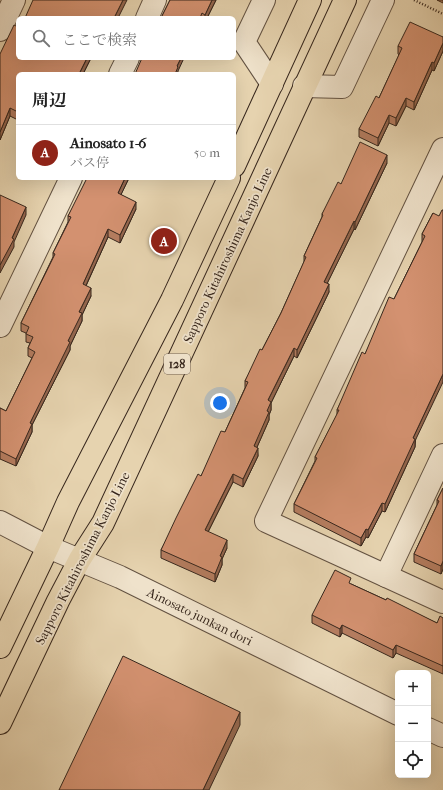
<!DOCTYPE html>
<html lang="ja">
<meta charset="utf-8">
<style>
:root{--surface:#fff;--page:#f6f6f6;--text:#222;--muted:#767676;--line:#e0e0e0;--accent:#8f2418}
body{margin:0;font-family:"IM FELL French Canon","Noto Serif JP",serif;background:var(--page);color:var(--text)}
.controls{position:absolute;right:12px;bottom:12px;display:grid;overflow:hidden;border-radius:6px;box-shadow:0 4px 16px #0002}
.controls button{width:36px;height:36px;display:grid;place-items:center;padding:0;border:0;border-bottom:1px solid var(--line);background:var(--surface);color:var(--text);font:20px sans-serif}
.you{position:absolute;left:220px;top:403px;width:14px;height:14px;margin:-10px;border:3px solid #fff;border-radius:50%;background:#1a73e8;box-shadow:0 0 0 6px #1a73e833}
.badge{display:grid;place-items:center;width:26px;height:26px;border-radius:50%;background:var(--accent);color:#fff;font-size:13px;font-weight:700}
.pin{position:absolute;translate:-50% -50%;border:2px solid #fff;box-shadow:0 1px 4px #0006}
.list{margin:0;padding:0;list-style:none}
h2{display:flex;justify-content:space-between;align-items:center;height:52px;margin:0;padding:0 16px;font-size:17px}
h2 small{font-size:13px;font-weight:400;color:var(--muted)}
.list li{display:grid;grid-template-columns:26px 1fr auto;gap:12px;align-items:center;box-sizing:border-box;height:56px;padding:0 16px;border-top:1px solid var(--line)}
.list b{display:block;font-size:15px;white-space:nowrap}
.list p{margin:0;font-size:13px;white-space:nowrap;color:var(--muted)}
.list em{font-size:13px;font-style:normal;color:var(--muted)}
.icon{flex:none;width:22px;height:22px;fill:none;stroke:currentColor;stroke-width:2;stroke-linecap:round;stroke-linejoin:round}
.map{position:relative;flex:none;width:443px;height:790px;overflow:hidden}
.search{position:absolute;background:var(--surface);box-shadow:0 4px 16px #0002;left:16px;top:16px;width:220px;height:44px;display:flex;align-items:center;gap:10px;box-sizing:border-box;padding:0 14px;border-radius:6px;color:var(--muted);font-size:15px}
.panel{position:absolute;background:var(--surface);box-shadow:0 4px 16px #0002;left:16px;top:72px;width:220px;height:108px;border-radius:6px}
.map>svg:first-child{display:block}
.lines{fill:none;stroke-linecap:round;stroke-linejoin:round}
.minor-casing{stroke:#635242;stroke-width:24}
.tertiary-casing{stroke:#635242;stroke-width:24}
.primary-casing{stroke:#37271d;stroke-width:24}
.path{stroke:#37271d;stroke-width:2.5;stroke-dasharray:1 2;stroke-linecap:butt}
.minor{stroke:#efe2cb;stroke-width:22}
.tertiary{stroke:#efe2cb;stroke-width:22}
.primary{stroke:#e6d3af;stroke-width:22}
.wall{fill:#b57d60;stroke:#37271d}
.shaded-wall{fill:#94664e;stroke:#37271d}
.building{fill:#d39170;stroke:#37271d}
.labels{text-anchor:middle;stroke-width:3.5;stroke-linejoin:round;paint-order:stroke}
.shield{fill:#efe2cb;stroke:#6e5f51;stroke-width:1}
.shield-label{font-size:12px;font-weight:bold;fill:#37271d}
.street-label{font-size:13px;fill:#37271d;stroke:#efe2cb}
</style>
<div class="map">
<svg width="443" height="790" viewBox="0 0 443 790">
<rect width="100%" height="100%" fill="#e6d3af"/>
<filter id="stains"><feTurbulence type="fractalNoise" baseFrequency=".005" numOctaves="4"/><feColorMatrix values="0 0 0 0 .2 0 0 0 0 .09 0 0 0 0 .02 0 0 0 .5 -.17"/></filter>
<radialGradient id="worn" r=".72"><stop offset=".6" stop-color="#630" stop-opacity="0"/><stop offset="1" stop-color="#630" stop-opacity=".3"/></radialGradient>
<g class="lines">
<g class="minor-casing">
<g id="minor">
<polyline points="264,0 244,42 272,84"/>
<polyline points="147,18 155,0"/>
<polyline points="0,30 14,0"/>
<polyline points="120,74 128,58"/>
<polyline points="304,86 342,87 383,0"/>
<polyline points="443,149 266,521 443,602"/>
<polyline points="0,326 71,178"/>
<polyline points="386,576 443,455"/>
</g>
</g>
<g class="tertiary-casing">
<g id="tertiary">
<polyline points="0,522 48,547 120,577 398,714"/>
<polyline points="428,729 443,736"/>
</g>
</g>
<g class="primary-casing">
<g id="primary">
<polyline points="234,166 310,0"/>
<polyline points="0,647 48,547 68,502 172,300 229,178"/>
<polyline points="0,723 58,601 80,559 103,523 345,0"/>
</g>
</g>
<polyline class="path" points="414,0 443,14"/>
<use href="#minor" class="minor"/>
<use href="#tertiary" class="tertiary"/>
<use href="#primary" class="primary"/>
</g>
<g class="wall">
<polygon points="170,0 216,0 207,18 161,18"/>
<polygon points="437,0 443,0 443,3"/>
<polygon points="443,37 443,51 434,71 432,70 414,110 406,106 396,126 389,123 378,146 359,137 359,129 379,98 399,55 398,54 398,46"/>
<polygon points="0,54 91,58 83,74 18,74 18,120 10,116 0,140"/>
<polygon points="387,163 355,230 354,229 327,283 329,292 316,319 297,358 294,356 271,403 271,410 269,415 269,420 257,447 258,456 243,487 233,482 208,532 227,548 222,559 222,565 215,582 161,558 161,550 201,476 225,432 245,388 245,381 262,350 281,313 304,262 304,256 322,217 322,214 341,184"/>
<polygon points="129,178 121,194 136,209 120,243 108,237 86,286 91,296 82,315 82,321 70,346 70,350 32,425 32,432 16,466 0,459 0,408 6,411 32,358 28,356 28,348 30,343 26,342 26,333 21,331 21,323 53,257 53,253 68,222 68,216 91,179"/>
<polygon points="433,213 415,447 385,512 382,511 368,538 366,537 361,546 294,512 294,504 315,461 315,457 337,415 337,410 365,354 394,299 422,242 422,234"/>
<polygon points="443,488 443,569 441,574 414,562 414,554 437,505 437,500"/>
<polygon points="351,584 386,600 437,623 443,618 443,674 396,653 393,658 342,633 340,637 312,623 312,615"/>
</g>
<g class="shaded-wall">
<polygon points="123,0 127,0 118,18 114,18"/>
<polygon points="212,0 216,0 207,18 205,18 205,15"/>
<polygon points="443,43 443,51 434,71 434,63"/>
<polygon points="87,58 91,58 83,74 79,74"/>
<polygon points="181,58 184,58 178,71 178,74 175,74 177,66"/>
<polygon points="432,62 432,70 414,110 414,102"/>
<polygon points="406,98 406,106 396,126 396,118"/>
<polygon points="10,108 10,116 0,140 0,132"/>
<polygon points="389,115 389,123 378,146 378,138"/>
<polygon points="387,155 387,163 355,230 355,222"/>
<polygon points="125,178 129,178 118,201 118,193"/>
<polygon points="136,202 136,209 120,243 120,235"/>
<polygon points="26,207 26,215 14,242 14,247 0,273 0,265"/>
<polygon points="354,221 354,229 324,290 324,282"/>
<polygon points="108,229 108,237 83,292 83,284"/>
<polygon points="329,284 329,292 316,319 297,358 297,350"/>
<polygon points="91,288 91,296 82,315 82,321 70,346 70,350 32,425 32,432 16,466 16,459 30,423 68,341 79,312"/>
<polygon points="294,348 294,356 271,403 271,410 269,415 269,420 254,454 254,446 267,411 268,400"/>
<polygon points="443,374 443,382 415,441 415,447 385,512 385,504 413,438"/>
<polygon points="258,448 258,456 243,487 243,479"/>
<polygon points="233,474 233,482 205,538 205,530"/>
<polygon points="382,503 382,511 368,538 368,530"/>
<polygon points="366,529 366,537 361,546 361,538"/>
<polygon points="227,540 227,548 222,559 222,565 215,582 215,574 220,556"/>
<polygon points="443,561 443,569 441,574 441,566"/>
<polygon points="342,625 342,633 340,637 340,629"/>
<polygon points="396,645 396,653 393,658 393,650"/>
<polygon points="240,712 240,725 209,790 203,790"/>
</g>
<g class="building">
<polygon points="33,0 123,0 114,18 25,18"/>
<polygon points="170,0 212,0 205,15 202,13 200,18 161,18"/>
<polygon points="410,22 443,37 443,43 434,63 432,62 414,102 406,98 396,118 389,115 378,138 359,129 376,96 379,98 402,48 398,46"/>
<polygon points="14,25 18,27 18,58 87,58 79,74 18,74 18,112 10,108 0,132 0,54"/>
<polygon points="142,58 181,58 177,66 178,67 175,74 135,74"/>
<polygon points="360,142 387,155 355,222 354,221 324,282 329,284 316,311 297,350 294,348 268,400 271,402 267,411 269,412 254,446 258,448 243,479 233,474 205,530 227,540 220,556 222,557 215,574 161,550 176,518 198,474 201,476 221,431 225,432 248,382 245,381 260,349 262,350 281,313 306,257 304,256 323,215 322,214 338,182 341,184"/>
<polygon points="87,178 91,179 91,178 125,178 118,193 136,202 120,235 108,229 83,284 91,288 79,312 82,313 68,341 70,342 30,423 32,424 16,459 0,451 0,408 6,411 35,352 28,348 33,337 26,334 29,327 21,323 55,254 53,253 71,217 68,216"/>
<polygon points="0,195 26,207 12,238 14,239 0,265"/>
<polygon points="442,210 443,210 443,374 413,438 415,439 385,504 382,503 368,530 366,529 361,538 294,504 317,458 315,457 339,410 337,410 362,352 365,354 389,297 394,299 425,236 422,234 433,213 439,216"/>
<polygon points="443,488 443,561 441,566 414,554 439,501 437,500"/>
<polygon points="335,570 351,578 349,583 386,600 387,598 437,623 440,616 443,618 443,666 396,645 393,650 342,625 340,629 312,615"/>
<polygon points="123,656 240,712 203,790 59,790"/>
</g>
<g class="labels">
<rect class="shield" x="164" y="354" width="26" height="20" rx="3"/>
<g class="shield-label">
<text x="177" y="368">128</text>
</g>
<g class="street-label">
<text transform="translate(227 255) rotate(-65)" y="5">Sapporo Kitahiroshima Kanjo Line</text>
<text transform="translate(82 558) rotate(-63)" y="5">Sapporo Kitahiroshima Kanjo Line</text>
<text transform="translate(200 616) rotate(26)" y="5">Ainosato junkan dori</text>
</g>
</g>
<rect width="100%" height="100%" filter="url(#stains)"/>
<rect width="100%" height="100%" fill="url(#worn)"/>
</svg>
<div class="controls">
<button>+</button>
<button>−</button>
<button><svg class="icon" aria-label="locate" viewBox="0 0 24 24"><circle cx="12" cy="12" r="6"/><path d="M12 2v4M12 18v4M2 12h4M18 12h4"/></svg></button>
</div>
<div class="you"></div>
<div class="pin badge" style="left:164px;top:241px">A</div>
<div class="search"><svg class="icon" aria-label="search" viewBox="0 0 24 24"><circle cx="10" cy="10" r="6"/><path d="M15 15l6 6"/></svg>ここで検索</div>
<section class="panel">
<h2>周辺<small></small></h2>
<ul class="list">
<li><span class="badge">A</span><div><b>Ainosato 1-6</b><p>バス停</p></div><em>50 m</em></li>
</ul>
</section>
</div>
